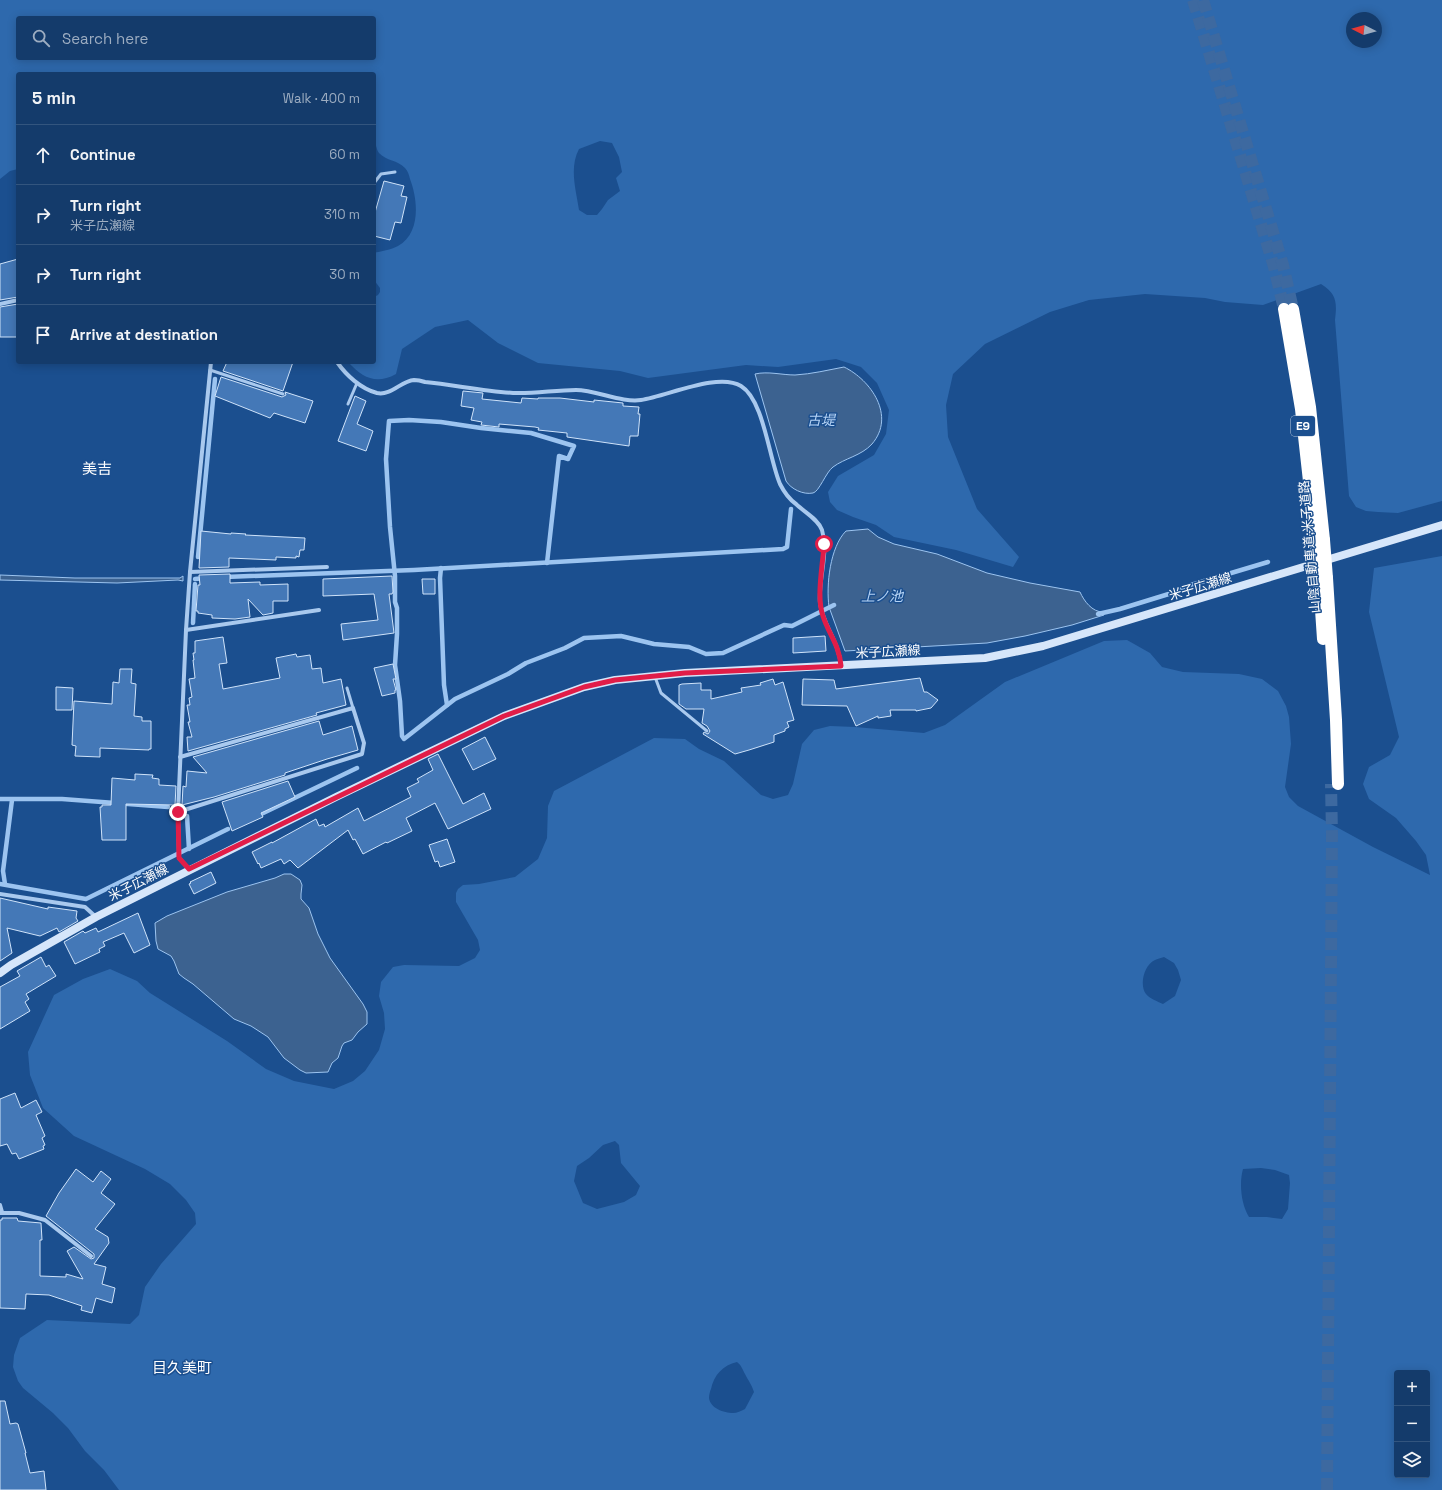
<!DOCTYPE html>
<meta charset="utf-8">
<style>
:root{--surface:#143b6b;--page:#1d4271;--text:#f1f3f6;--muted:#9dadc1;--line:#33557e}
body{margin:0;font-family:"Space Grotesk","Noto Sans JP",sans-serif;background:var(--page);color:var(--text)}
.controls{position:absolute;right:12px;bottom:12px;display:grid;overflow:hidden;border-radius:4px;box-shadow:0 2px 10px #0003}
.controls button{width:36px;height:36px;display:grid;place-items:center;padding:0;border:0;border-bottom:1px solid var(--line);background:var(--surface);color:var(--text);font:20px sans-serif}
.compass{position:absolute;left:1346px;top:12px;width:36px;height:36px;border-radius:50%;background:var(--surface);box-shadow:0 2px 10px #0003;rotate:276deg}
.stop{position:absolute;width:12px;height:12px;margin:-9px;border:3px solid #e11d48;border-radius:50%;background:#fff}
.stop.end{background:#e11d48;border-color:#fff;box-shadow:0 1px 4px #0008}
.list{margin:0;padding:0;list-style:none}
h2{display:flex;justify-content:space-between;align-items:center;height:52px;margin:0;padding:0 16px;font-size:17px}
h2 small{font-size:13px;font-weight:400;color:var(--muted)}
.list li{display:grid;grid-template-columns:26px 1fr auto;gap:12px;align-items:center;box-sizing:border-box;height:60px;padding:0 16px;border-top:1px solid var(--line)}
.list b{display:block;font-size:15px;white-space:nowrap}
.list p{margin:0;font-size:13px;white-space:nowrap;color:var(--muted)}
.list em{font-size:13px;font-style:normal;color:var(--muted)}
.icon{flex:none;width:22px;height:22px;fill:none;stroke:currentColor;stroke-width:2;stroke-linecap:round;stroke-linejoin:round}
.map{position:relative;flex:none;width:1442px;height:1490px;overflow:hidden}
.search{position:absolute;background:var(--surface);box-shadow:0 2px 10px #0003;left:16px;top:16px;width:360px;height:44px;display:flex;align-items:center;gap:10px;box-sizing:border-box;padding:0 14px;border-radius:4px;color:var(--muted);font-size:15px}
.panel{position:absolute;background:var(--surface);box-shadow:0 2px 10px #0003;left:16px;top:72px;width:360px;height:292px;border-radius:4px}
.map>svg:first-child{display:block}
.green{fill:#2e69ad;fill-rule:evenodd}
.water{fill:#3c6290;stroke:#9cc4f0}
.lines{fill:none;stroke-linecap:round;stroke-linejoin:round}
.stream{stroke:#9cc4f0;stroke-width:4.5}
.building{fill:#4478b7;stroke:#cfe3fa}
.highway-tunnel{stroke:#3d69a0;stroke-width:12;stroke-dasharray:12 6;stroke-linecap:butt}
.lane{stroke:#a9c9ee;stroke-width:3}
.street{stroke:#a9c9ee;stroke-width:4}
.secondary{stroke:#d6e6fa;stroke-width:8}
.highway{stroke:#fff;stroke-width:12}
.highway-bridge{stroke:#fff;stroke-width:12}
.route{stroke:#e11d48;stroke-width:5}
.labels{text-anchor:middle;stroke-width:3;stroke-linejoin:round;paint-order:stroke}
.shield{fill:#1b4f8f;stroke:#bbcadd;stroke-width:1}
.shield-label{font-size:12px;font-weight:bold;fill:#fff}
.street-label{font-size:13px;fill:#fff;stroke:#1b4f8f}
.water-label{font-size:14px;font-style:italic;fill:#b5d3f5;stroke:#1b4f8f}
.quarter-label{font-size:15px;fill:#fff;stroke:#1b4f8f}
</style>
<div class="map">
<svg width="1442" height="1490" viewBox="0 0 1442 1490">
<rect width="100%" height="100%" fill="#1b4f8f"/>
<g class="green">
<path d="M0 0H1442V501L1398 513 1378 512 1366 511 1356 507 1349 496 1335 320C1337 303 1337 294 1321 284L1263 305 1225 302 1205 298 1145 294 1089 300 1050 312 985 344 953 374 946 405 948 437 977 509 1019 557 1013 567 956 550 894 537 876 525 853 517 837 510 830 502 828 492 838 476 874 455 886 434 889 410 877 383 861 367 836 359 778 367 746 365 648 378 620 371 538 363 498 343 468 320 435 327 402 349 396 374C376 385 363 378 348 362H374V297L378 295 380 292V288L374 280V253C381 251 391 250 398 246 421 233 418 200 410 179 409 175 408 171 405 168 398 160 386 161 379 153 376 149 376 143 374 139V74H18V169L10 171 0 179ZM18 18H374V58H18ZM1352 18H1376V42H1352ZM600 141 612 143 619 157 622 172 616 178 620 191 608 200 602 209 597 215H587L579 210C576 190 569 168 579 149Z"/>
<path d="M1442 556V1490H119L104 1470 85 1451 68 1428 53 1413 23 1388 18 1381 13 1367 14 1355 20 1338 47 1320 130 1324 139 1315 145 1287 161 1264 196 1224 195 1213 186 1200 170 1184 145 1169 74 1136 43 1108 30 1075 28 1052 54 995 83 979 110 969 137 981 150 993 227 1041 266 1069 294 1081 334 1089 353 1081 365 1071 379 1050 385 1029 384 1013 379 996 381 982 393 967 404 965 459 966 475 958 480 950 478 940 456 902V893L458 889 463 885 479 884 515 877 538 859 547 838 548 806 554 791 654 738 685 739 699 749 724 761 761 795 773 799 788 795 793 784 802 744 814 730 830 726 855 727 924 733 945 725 1005 682 1104 641 1127 640 1150 653 1162 667 1183 672 1239 674 1262 679 1278 691 1286 706 1289 717 1291 744 1285 787 1289 797 1298 806 1373 847 1430 875 1426 855 1416 841 1396 818 1369 799 1363 784 1369 767 1390 755 1399 737 1369 612 1374 568ZM1164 957 1174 963 1178 970 1181 980 1175 996 1163 1004C1157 1001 1150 999 1146 994 1139 985 1144 965 1155 960 1157 959 1161 958 1164 957ZM615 1141 619 1145 621 1163 640 1186 636 1195 624 1202 597 1209 583 1203 574 1181 577 1166 589 1158 603 1145ZM1261 1168 1275 1170 1289 1175 1290 1183 1288 1209 1282 1219 1267 1217H1249C1241 1204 1239 1183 1243 1169ZM737 1362C742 1366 742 1369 745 1374 749 1382 751 1383 754 1392L745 1409C741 1411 737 1413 733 1413 724 1413 710 1408 709 1398 709 1395 710 1391 711 1389 714 1375 723 1365 737 1362ZM1397 1373H1427V1475H1397Z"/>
</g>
<g class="water">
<path d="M844 367C871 380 896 416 872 444 861 456 845 458 833 467 826 472 819 492 813 493 803 495 791 489 786 481L755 374C768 371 782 375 795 375 812 374 828 370 844 367Z"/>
<path d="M868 529 878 537 894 544 937 554 987 573 1030 583 1080 592C1084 601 1092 612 1103 612L1104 615 1072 625 1025 636 987 643 845 651 829 607C826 585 830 547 846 531Z"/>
<polygon points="0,575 75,578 180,578 183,576 183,581 178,580 117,583 0,580"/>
<polygon points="284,874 291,874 300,880 302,885 301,894 301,899 309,908 318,934 330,958 363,1004 367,1012 367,1024 358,1032 352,1040 344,1043 342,1046 338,1058 332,1063 328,1072 306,1073 300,1070 284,1058 268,1037 251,1026 234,1019 193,984 184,978 179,974 174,961 171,956 158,949 156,941 155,923 167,916 227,892 275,878"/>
</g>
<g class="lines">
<g class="stream">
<polyline points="198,557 215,379"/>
<polyline points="547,563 559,456 568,459 574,446 531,433 481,428 441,422 409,420 389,421 386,459 390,527 395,576 395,602 397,608 397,634 395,665 400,701 402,736 404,739 455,699 508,674 526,663 565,648 584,638 621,636 654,644 689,647 706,654 723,653 784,625 792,626 834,605"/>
<polyline points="441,568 440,578 444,685 447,705"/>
<polyline points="225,577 414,570 783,549 787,547 791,509"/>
<polyline points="195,579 205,578"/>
<polyline points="1098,614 1120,609 1172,593 1191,585 1268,562"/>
<polyline points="193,623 195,584"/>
<polyline points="0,799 62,799 168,807"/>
<polyline points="187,816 189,849"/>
<polyline points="257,816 357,768"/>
<polyline points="0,884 86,899 228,829"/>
<polyline points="5,884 3,871 12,800"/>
</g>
</g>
<g class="building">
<polygon points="384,181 404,186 401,196 407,197 401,223 395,222 390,240 374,236 374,216"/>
<polygon points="18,259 18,297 0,300 0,264"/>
<polygon points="18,304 18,337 0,337 0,307"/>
<polygon points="227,362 293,362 283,391 223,371"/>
<polygon points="221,377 282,397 286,395 285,392 313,401 305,423 274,413 270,418 215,396"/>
<polygon points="463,391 483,393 482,399 521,403 522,398 538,399 538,398 560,398 594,402 594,400 623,403 623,406 639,407 638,414 640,414 638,436 630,436 629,446 567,437 567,433 538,430 539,428 535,427 499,424 499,427 481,425 482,422 471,420 474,408 461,406"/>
<polygon points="355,396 366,401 357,424 373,431 366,451 338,441"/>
<polygon points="201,531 231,534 231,533 246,534 245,535 305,538 304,550 300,550 299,557 296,556 296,558 276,557 276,560 229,558 229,567 199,568"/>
<polygon points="230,574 230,583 260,582 260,585 288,584 288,601 273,601 273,613 263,615 248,599 250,617 235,619 212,618 212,615 198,613 198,611 196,611 198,585 200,585 199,575"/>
<polygon points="392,576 393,592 392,594 389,594 394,633 343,640 341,624 378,620 374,594 323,596 323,579"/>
<polygon points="422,579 435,579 435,594 423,594"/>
<polygon points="825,636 826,651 793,653 793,638"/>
<polygon points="223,637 227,663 219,664 223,689 280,678 276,658 296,654 297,657 310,655 312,669 321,668 323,683 341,679 346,705 316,713 317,715 188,751 187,737 192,737 188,722 190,722 187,705 190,705 189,698 192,697 189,679 195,678 193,660 194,660 193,653 195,653 195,641"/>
<polygon points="393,664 396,679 393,679 396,690 395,690 395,693 382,696 374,668"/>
<polygon points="120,669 132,669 131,683 136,684 134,716 142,717 142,721 151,721 151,749 149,749 149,750 100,748 100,757 75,756 76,746 72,745 74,701 112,704 113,682 119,683"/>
<polygon points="920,678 924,692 927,692 938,700 931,708 916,711 916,710 890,710 891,716 878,718 878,716 856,726 847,706 802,705 803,679 834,680 836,689"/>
<polygon points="773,679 775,685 783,682 794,720 787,722 789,727 785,729 785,731 774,735 774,742 749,750 735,754 703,734 704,732 708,734 710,731 707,726 702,723 704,709 686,709 679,704 679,685 682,684 701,683 701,690 711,690 711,699 742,692 741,688 761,685 760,683"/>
<polygon points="56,687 73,688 72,710 56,710"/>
<polygon points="319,721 323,735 352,726 358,750 327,759 285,773 285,775 214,797 182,805 183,786 186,787 187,771 207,773 193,757"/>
<polygon points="485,737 496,759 473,770 462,749"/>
<polygon points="438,754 463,804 484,793 491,809 448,829 435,803 406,818 412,831 387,843 386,842 363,854 355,839 353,840 348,830 298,868 290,860 284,864 281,859 261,868 259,863 258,864 252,852 272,842 272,843 316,819 319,826 324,824 325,827 358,808 364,821 411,797 407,788 419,782 417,779 433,770 428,759"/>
<polygon points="135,774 153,775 152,778 159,779 159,785 176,786 175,805 126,804 126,840 102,840 100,807 102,807 102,805 111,805 112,778 135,780"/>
<polygon points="288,781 295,797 261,813 263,817 232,831 222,802"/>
<polygon points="447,839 455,862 440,867 438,861 435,862 429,845"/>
<polygon points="211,872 216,883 194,894 189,884 191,883 190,882"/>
<polygon points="0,898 48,909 48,907 77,911 76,918 78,921 59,932 57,928 40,936 7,928 12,953 0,961"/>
<polygon points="138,913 150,945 134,953 124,933 103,942 105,946 99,949 100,952 75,964 64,942 83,931 85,933 96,928 98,932"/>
<polygon points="41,957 46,967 49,965 56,976 26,994 29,999 25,1002 30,1011 0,1029 0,987 20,976 17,971"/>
<polygon points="15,1093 21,1108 36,1100 42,1112 36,1115 45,1136 42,1138 45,1145 43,1146 44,1149 19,1159 16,1153 12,1154 7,1144 0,1146 0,1099"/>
<polygon points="76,1169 93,1182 101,1171 111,1179 101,1193 115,1204 95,1229 108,1237 109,1243 94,1264 106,1267 102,1284 115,1288 112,1303 96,1298 92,1313 81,1310 82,1306 49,1295 26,1294 25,1309 0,1308 0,1220 2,1220 2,1218 17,1218 18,1221 41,1223 42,1240 40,1240 40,1276 66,1277 66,1274 83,1279 67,1251 74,1247 91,1259 94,1258 94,1254 46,1216 59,1193"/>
<polygon points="0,1401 5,1401 10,1424 16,1423 18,1424 26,1453 25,1453 30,1473 44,1471 46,1490 0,1490"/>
</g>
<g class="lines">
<g class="highway-tunnel">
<polyline points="1193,0 1274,267 1284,309"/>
<polyline points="1203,0 1283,265 1293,309"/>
<polyline points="1327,1490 1332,834 1331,784"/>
</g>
<g class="lane">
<polyline points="374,183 381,174 395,172"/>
<polyline points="210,370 283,394"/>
<polyline points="348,404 357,383"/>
<polyline points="655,677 661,693 707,731"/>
<polyline points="347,688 353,708"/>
</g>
<g class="street">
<polyline points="0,304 18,300"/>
<path d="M337 362C346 375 361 389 377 393 391 396 401 381 414 380 418 380 422 381 425 382 454 385 484 391 513 393 534 394 555 390 576 390 596 390 622 403 641 400 668 396 718 372 741 386 764 400 769 459 780 484 784 492 789 499 796 504 804 512 818 519 822 530 829 553 818 580 820 603 823 626 839 641 841 666"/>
<polyline points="190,572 327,567"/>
<polyline points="186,630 319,610"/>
<polyline points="178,812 362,754 364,743 353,708 180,757"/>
<polyline points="189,869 179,858 178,812 186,630 190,572 211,362"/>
<polyline points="0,894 85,907 96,917"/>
<polyline points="0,1205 2,1212"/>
<polyline points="0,1213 19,1213 45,1220 91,1256"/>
</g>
<polyline class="secondary" points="0,973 11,965 96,917 336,797 504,716 584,687 615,680 685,673 985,658 1043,646 1442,525"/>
<g class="highway">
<polyline points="1284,309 1301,409 1316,544"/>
<polyline points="1293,309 1310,407 1324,540"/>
<polyline points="1327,578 1336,720 1338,784"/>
<polyline points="1319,580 1323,639"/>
</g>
<g class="highway-bridge">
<polyline points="1324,540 1327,578"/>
<polyline points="1316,544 1319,580"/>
</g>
</g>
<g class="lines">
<path class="route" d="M178 812 179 858 189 869 504 716 584 687 615 680 685 673 841 666C839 644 829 635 823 616 816 597 823 565 824 544"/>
</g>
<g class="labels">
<rect class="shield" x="1291" y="416" width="24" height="20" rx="3"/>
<g class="shield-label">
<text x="1303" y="430">E9</text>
</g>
<g class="street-label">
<text transform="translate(1309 547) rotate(-95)" y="5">山陰自動車道;米子道路</text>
<text transform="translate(1200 586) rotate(-17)" y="5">米子広瀬線</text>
<text transform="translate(888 651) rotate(-3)" y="5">米子広瀬線</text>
<text transform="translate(138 882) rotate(-27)" y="5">米子広瀬線</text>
</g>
<g class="water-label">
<text x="821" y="425">古堤</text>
<text x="882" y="601">上ノ池</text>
</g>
<g class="quarter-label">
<text x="97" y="474">美吉</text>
<text x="182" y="1373">目久美町</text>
</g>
</g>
</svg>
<div class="controls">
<button>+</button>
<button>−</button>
<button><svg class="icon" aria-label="layers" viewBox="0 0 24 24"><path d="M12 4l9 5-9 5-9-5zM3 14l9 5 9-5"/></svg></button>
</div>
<svg class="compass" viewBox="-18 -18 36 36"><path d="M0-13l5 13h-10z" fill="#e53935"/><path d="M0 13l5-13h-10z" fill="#9dadc1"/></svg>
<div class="stop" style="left:824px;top:544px"></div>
<div class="stop end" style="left:178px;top:812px"></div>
<div class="search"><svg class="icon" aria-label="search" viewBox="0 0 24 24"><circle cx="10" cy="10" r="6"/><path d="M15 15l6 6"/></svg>Search here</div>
<section class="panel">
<h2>5 min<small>Walk · 400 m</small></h2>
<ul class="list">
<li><svg class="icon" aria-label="ahead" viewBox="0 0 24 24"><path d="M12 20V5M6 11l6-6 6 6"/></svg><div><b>Continue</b></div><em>60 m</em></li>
<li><svg class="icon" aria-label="right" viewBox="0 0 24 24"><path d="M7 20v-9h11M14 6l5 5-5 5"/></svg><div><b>Turn right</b><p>米子広瀬線</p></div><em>310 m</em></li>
<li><svg class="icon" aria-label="right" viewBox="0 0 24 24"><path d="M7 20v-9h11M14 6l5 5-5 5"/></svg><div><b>Turn right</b></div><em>30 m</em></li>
<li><svg class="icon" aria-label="arrive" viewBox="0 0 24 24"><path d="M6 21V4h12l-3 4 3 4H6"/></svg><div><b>Arrive at destination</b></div></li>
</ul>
</section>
</div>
